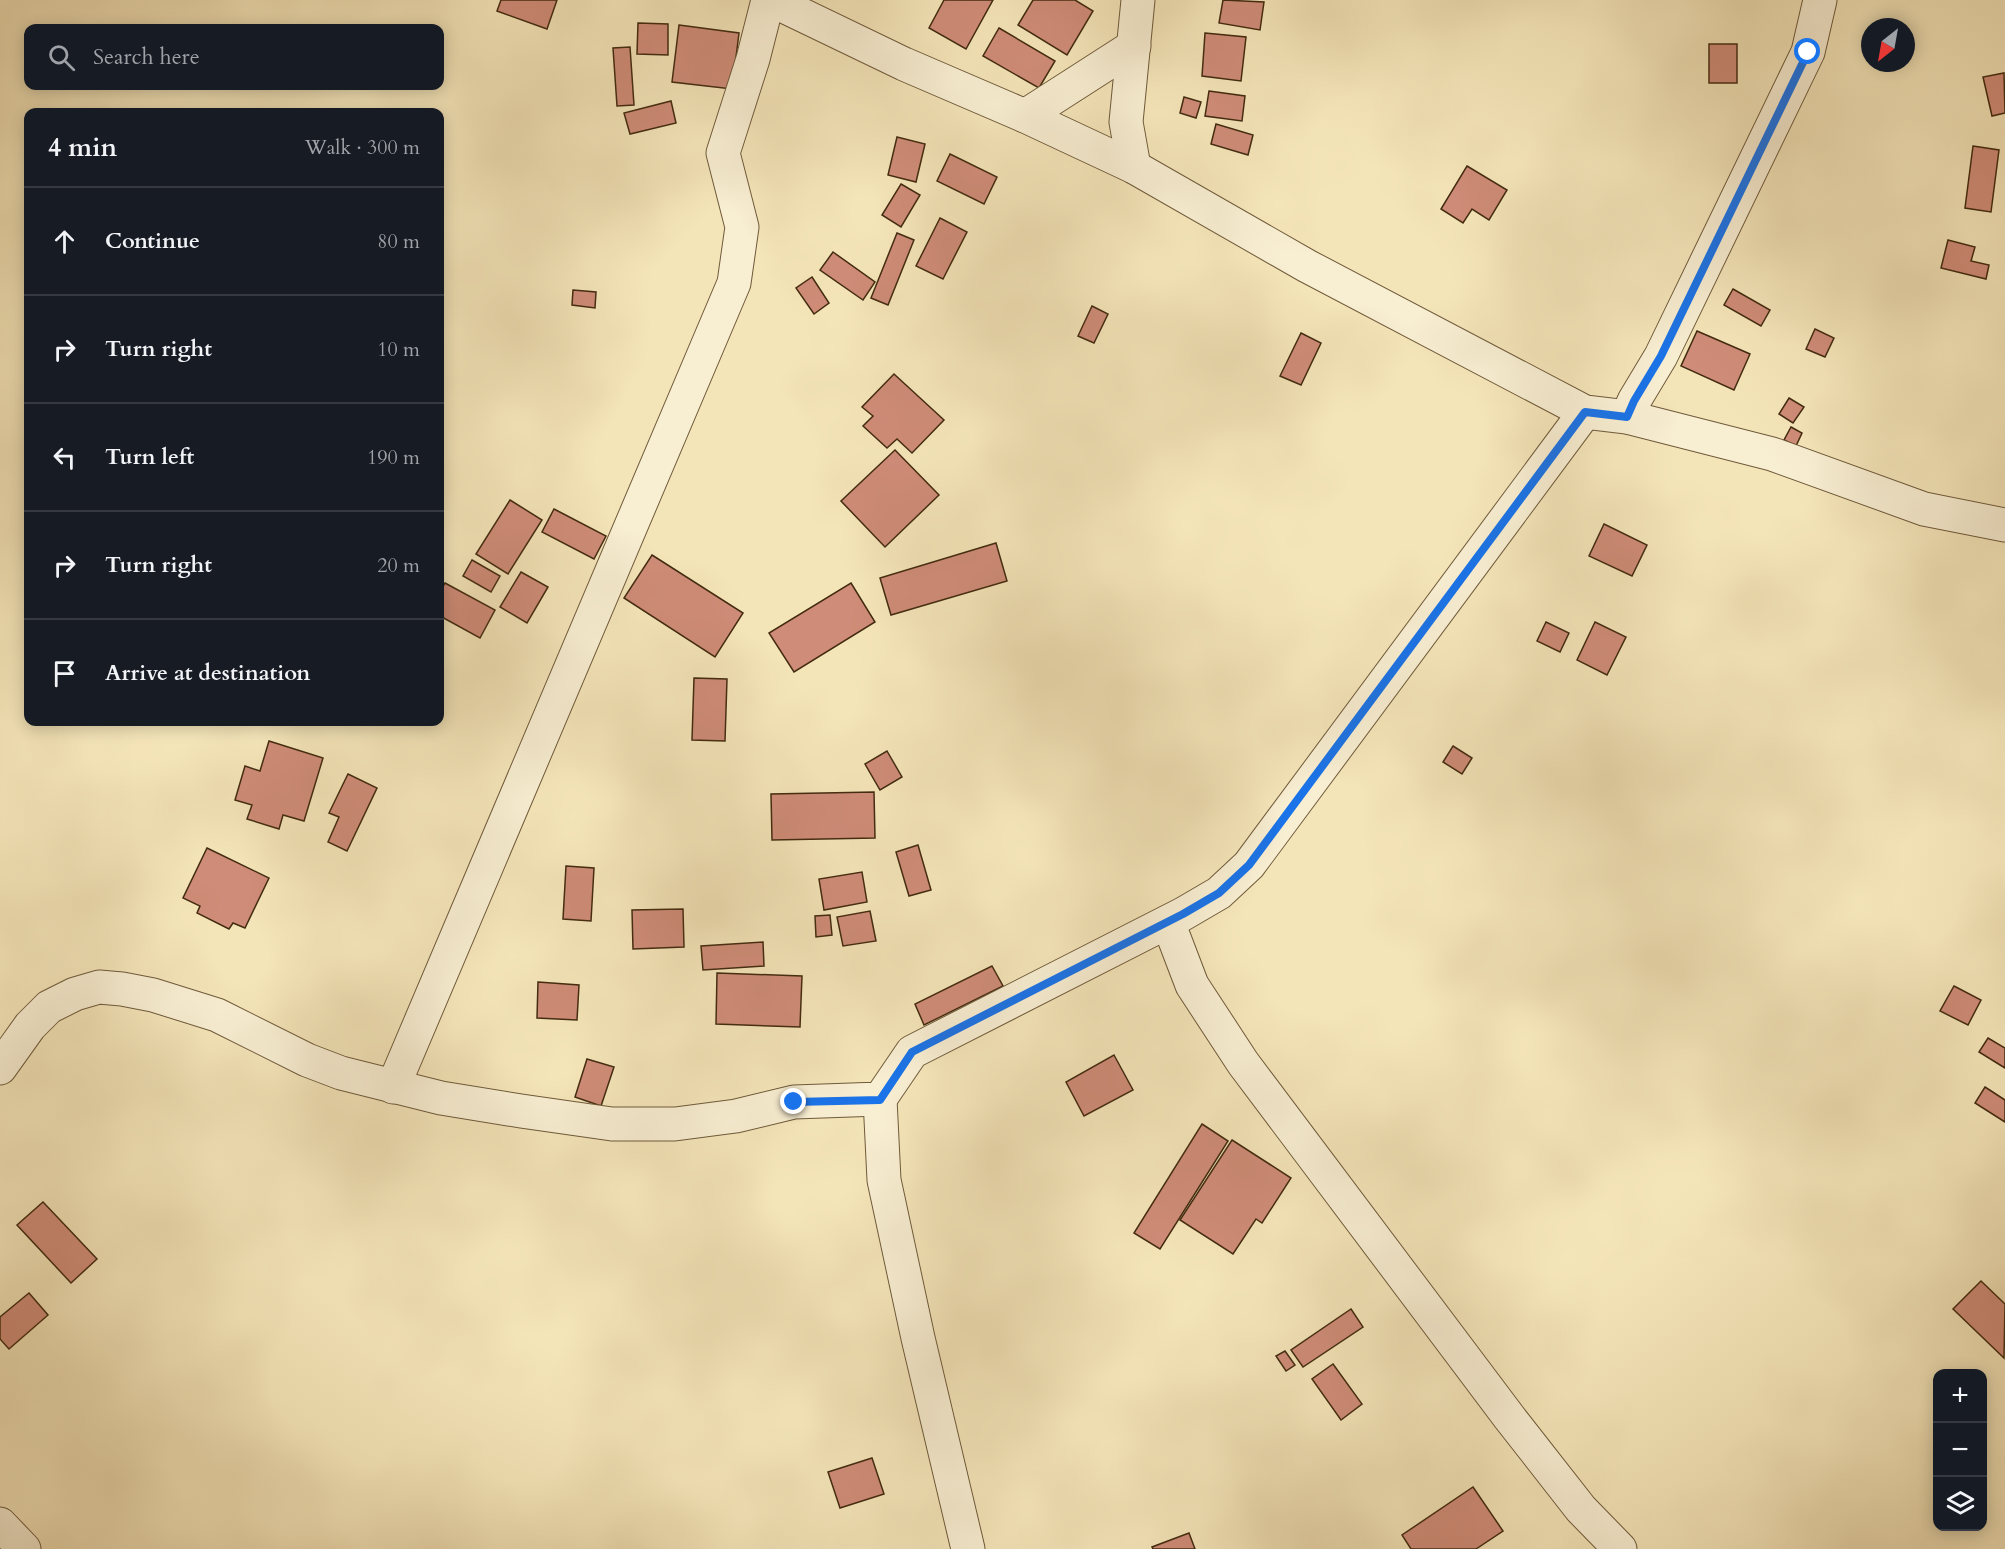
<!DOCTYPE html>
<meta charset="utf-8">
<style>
:root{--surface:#171b24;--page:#242831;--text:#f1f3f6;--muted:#9ea1a6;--line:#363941}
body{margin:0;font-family:Cardo,serif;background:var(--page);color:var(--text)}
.controls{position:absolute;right:18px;bottom:18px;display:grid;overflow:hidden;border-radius:12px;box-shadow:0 3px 15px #0003}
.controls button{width:54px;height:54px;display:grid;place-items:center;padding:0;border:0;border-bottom:2px solid var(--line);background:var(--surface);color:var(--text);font:30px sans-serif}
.compass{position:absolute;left:1861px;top:18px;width:54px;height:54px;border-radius:50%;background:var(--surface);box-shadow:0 3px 15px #0003;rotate:211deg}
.stop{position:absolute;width:18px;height:18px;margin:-14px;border:4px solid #1a73e8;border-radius:50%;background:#fff}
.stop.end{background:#1a73e8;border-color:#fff;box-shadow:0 2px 6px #0008}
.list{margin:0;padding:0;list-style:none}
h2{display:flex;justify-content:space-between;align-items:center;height:78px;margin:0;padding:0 24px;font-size:26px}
h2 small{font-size:20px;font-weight:400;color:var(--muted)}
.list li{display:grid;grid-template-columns:39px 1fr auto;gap:18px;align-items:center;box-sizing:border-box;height:108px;padding:0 24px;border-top:2px solid var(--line)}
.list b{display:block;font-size:22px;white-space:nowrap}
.list em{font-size:20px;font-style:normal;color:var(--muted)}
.icon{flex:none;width:33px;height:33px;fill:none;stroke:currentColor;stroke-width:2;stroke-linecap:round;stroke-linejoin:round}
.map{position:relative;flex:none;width:2005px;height:1549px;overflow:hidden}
.search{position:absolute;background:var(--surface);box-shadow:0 3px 15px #0003;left:24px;top:24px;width:420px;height:66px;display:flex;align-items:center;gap:15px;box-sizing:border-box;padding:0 21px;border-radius:12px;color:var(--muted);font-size:22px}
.panel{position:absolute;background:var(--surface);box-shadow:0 3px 15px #0003;left:24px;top:108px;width:420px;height:618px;border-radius:12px}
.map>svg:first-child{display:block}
.building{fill:#cf8c78;stroke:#432b10;stroke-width:1.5}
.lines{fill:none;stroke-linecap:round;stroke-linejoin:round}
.minor-casing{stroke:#6f5a3a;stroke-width:35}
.minor{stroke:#f8eed2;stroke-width:33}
.route{stroke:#1a73e8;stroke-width:8}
</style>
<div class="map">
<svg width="2005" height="1549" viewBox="0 0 2005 1549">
<rect width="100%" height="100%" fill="#f4e5b9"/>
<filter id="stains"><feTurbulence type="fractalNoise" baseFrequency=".00333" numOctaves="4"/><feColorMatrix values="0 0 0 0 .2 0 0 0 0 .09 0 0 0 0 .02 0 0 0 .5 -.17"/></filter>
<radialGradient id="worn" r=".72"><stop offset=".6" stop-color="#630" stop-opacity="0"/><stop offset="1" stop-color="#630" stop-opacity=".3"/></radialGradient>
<g class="building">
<polygon points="501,0 557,0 547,29 497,11"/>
<polygon points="944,0 993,0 966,49 929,28"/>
<polygon points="1033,0 1075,0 1093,11 1067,55 1018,25"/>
<polygon points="1223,0 1264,2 1260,30 1219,23"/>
<polygon points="638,23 668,24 668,55 637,54"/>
<polygon points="679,25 739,33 732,89 672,82"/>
<polygon points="999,28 1055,61 1039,88 983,56"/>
<polygon points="1205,33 1246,37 1241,81 1202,76"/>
<rect x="1709" y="44" width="28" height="39"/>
<polygon points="630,47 634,105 617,106 613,48"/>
<polygon points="2004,73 2005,113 1992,116 1983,77"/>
<polygon points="1209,91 1245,96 1242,121 1205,116"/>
<polygon points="1184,97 1201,102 1196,118 1180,113"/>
<polygon points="671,101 676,123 630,134 624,113"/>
<polygon points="1216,124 1253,135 1248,155 1211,144"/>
<polygon points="897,137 925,144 916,182 888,175"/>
<polygon points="1973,146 1999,150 1991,212 1965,208"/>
<polygon points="950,154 997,177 984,204 937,181"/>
<polygon points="1467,166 1507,190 1489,220 1472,209 1463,223 1441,209"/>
<polygon points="901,184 920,195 901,227 882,215"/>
<polygon points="940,218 967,232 943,279 916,266"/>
<polygon points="897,233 914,240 888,305 871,298"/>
<polygon points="1948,240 1975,247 1971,261 1989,265 1986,279 1941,268"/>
<polygon points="833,252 875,282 863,300 820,270"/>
<polygon points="812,277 829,303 814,314 796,288"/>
<polygon points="1733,289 1770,310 1761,326 1724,305"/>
<polygon points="573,290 596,292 595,308 572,305"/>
<polygon points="1092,306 1108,314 1094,343 1078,336"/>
<polygon points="1815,329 1834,338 1825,357 1806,349"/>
<polygon points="1697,331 1750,354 1734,390 1681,366"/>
<polygon points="1301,333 1321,343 1301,385 1280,376"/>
<polygon points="894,374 944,420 912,453 897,439 887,448 863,426 873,416 862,407"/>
<polygon points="1789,398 1804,407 1793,423 1779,414"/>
<polygon points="1791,427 1802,433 1796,446 1784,440"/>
<polygon points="895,450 939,495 885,547 841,501"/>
<polygon points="510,500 542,520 508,574 476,554"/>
<polygon points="554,509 606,536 594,559 542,532"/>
<polygon points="1604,524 1647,545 1632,576 1589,556"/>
<polygon points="996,543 1007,581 891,615 880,578"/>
<polygon points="652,555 743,613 715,657 624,598"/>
<polygon points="472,560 500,576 491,592 463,576"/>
<polygon points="521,572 548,587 527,623 500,607"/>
<polygon points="445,583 495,610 480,638 440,616 440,592"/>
<polygon points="851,583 875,622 794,672 769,633"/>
<polygon points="1546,622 1569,633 1560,652 1537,641"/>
<polygon points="1595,622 1626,637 1607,675 1577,660"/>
<polygon points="694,678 727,679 725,741 692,740"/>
<polygon points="269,741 323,758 304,821 283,815 279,829 247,819 252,805 235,800 245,766 260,771"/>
<polygon points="1453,746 1472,758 1462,774 1443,762"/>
<polygon points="887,751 902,777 880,790 865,764"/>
<polygon points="348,774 377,788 347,851 328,842 339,817 329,813"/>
<polygon points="874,792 875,838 772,840 771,794"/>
<polygon points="918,845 931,890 909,896 896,852"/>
<polygon points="207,848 269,878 245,928 233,923 229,929 197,913 200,906 183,898"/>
<polygon points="566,866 594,868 591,921 563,919"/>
<polygon points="862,872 867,902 824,910 819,879"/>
<polygon points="683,909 684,947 633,949 632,910"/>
<polygon points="870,911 876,941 843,946 837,917"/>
<polygon points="830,915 832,935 816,937 815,916"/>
<polygon points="763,942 764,966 703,970 701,946"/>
<polygon points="992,966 1003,986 924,1025 915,1004"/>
<polygon points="717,973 802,976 800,1027 716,1024"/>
<polygon points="538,982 579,985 577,1020 537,1018"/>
<polygon points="1954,986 1981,1000 1968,1025 1940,1011"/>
<polygon points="1988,1038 2005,1048 2005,1068 1979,1052"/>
<polygon points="1114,1055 1133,1090 1084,1116 1066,1082"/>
<polygon points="587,1059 614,1067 601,1106 575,1097"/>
<polygon points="1985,1087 2005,1100 2005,1122 1975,1103"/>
<polygon points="1202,1124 1228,1141 1160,1249 1134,1233"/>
<polygon points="1232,1140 1291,1178 1262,1223 1256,1219 1233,1254 1180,1220"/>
<polygon points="43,1202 97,1259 71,1283 17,1225"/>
<polygon points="1981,1281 2005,1304 2004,1358 1953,1309"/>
<polygon points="29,1293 48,1315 9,1349 0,1339 0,1317"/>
<polygon points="1351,1309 1363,1327 1303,1367 1291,1350"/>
<polygon points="1285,1351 1295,1365 1286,1371 1276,1356"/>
<polygon points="1333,1364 1362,1404 1341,1420 1312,1379"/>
<polygon points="872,1458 884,1494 840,1508 828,1472"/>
<polygon points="1473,1487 1503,1531 1476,1549 1411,1549 1402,1535"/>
<polygon points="1189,1533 1195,1549 1153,1549 1152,1547"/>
</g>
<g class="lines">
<g class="minor-casing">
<g id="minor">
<polyline points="771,0 904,64 1025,116 1134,167 1307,266 1585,412 1627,417 1772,454 1924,509 2005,525"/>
<polyline points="1025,116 1134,46"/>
<polyline points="1134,167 1126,122 1138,0"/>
<polyline points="1627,417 1634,401 1661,356 1808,52 1820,0"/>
<polyline points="1168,922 1192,985 1243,1063 1509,1417 1581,1509 1620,1549"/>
<polyline points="0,1068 30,1026 49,1007 75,994 99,987 122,989 153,995 217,1015 307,1060 341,1073 441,1098 521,1111 612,1124 675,1124 736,1116 794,1102 880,1099 912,1052 1183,914 1219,893 1249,865 1585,412"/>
<polyline points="393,1087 734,283 742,227 723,153 753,59 768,0"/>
<polyline points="880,1099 884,1180 918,1338 968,1549"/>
<polyline points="0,1524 24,1549"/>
</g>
</g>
<use href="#minor" class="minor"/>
</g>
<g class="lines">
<polyline class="route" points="794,1102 880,1100 912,1052 1183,914 1219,893 1249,865 1585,412 1627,417 1634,401 1661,356 1808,52"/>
</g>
<rect width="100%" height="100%" filter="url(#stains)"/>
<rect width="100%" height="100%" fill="url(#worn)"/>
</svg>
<div class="controls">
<button>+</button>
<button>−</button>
<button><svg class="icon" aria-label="layers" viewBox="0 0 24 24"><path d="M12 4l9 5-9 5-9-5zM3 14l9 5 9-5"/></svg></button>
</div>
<svg class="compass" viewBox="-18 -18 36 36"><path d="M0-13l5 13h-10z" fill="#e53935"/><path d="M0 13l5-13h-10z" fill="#9ea1a6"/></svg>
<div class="stop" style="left:1808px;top:52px"></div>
<div class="stop end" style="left:794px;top:1102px"></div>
<div class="search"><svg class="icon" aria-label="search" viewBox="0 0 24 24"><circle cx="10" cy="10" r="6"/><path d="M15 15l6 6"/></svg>Search here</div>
<section class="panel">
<h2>4 min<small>Walk · 300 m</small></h2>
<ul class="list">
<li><svg class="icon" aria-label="ahead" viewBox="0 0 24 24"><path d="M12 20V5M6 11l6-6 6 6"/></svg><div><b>Continue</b></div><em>80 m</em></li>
<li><svg class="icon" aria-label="right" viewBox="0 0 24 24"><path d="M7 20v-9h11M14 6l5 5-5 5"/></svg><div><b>Turn right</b></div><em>10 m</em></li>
<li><svg class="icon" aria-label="left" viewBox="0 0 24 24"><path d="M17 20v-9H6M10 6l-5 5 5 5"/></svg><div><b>Turn left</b></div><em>190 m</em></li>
<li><svg class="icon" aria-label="right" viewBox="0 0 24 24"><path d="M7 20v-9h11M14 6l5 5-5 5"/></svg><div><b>Turn right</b></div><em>20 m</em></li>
<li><svg class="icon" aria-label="arrive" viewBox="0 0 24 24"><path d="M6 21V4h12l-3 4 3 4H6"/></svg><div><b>Arrive at destination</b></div></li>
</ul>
</section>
</div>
